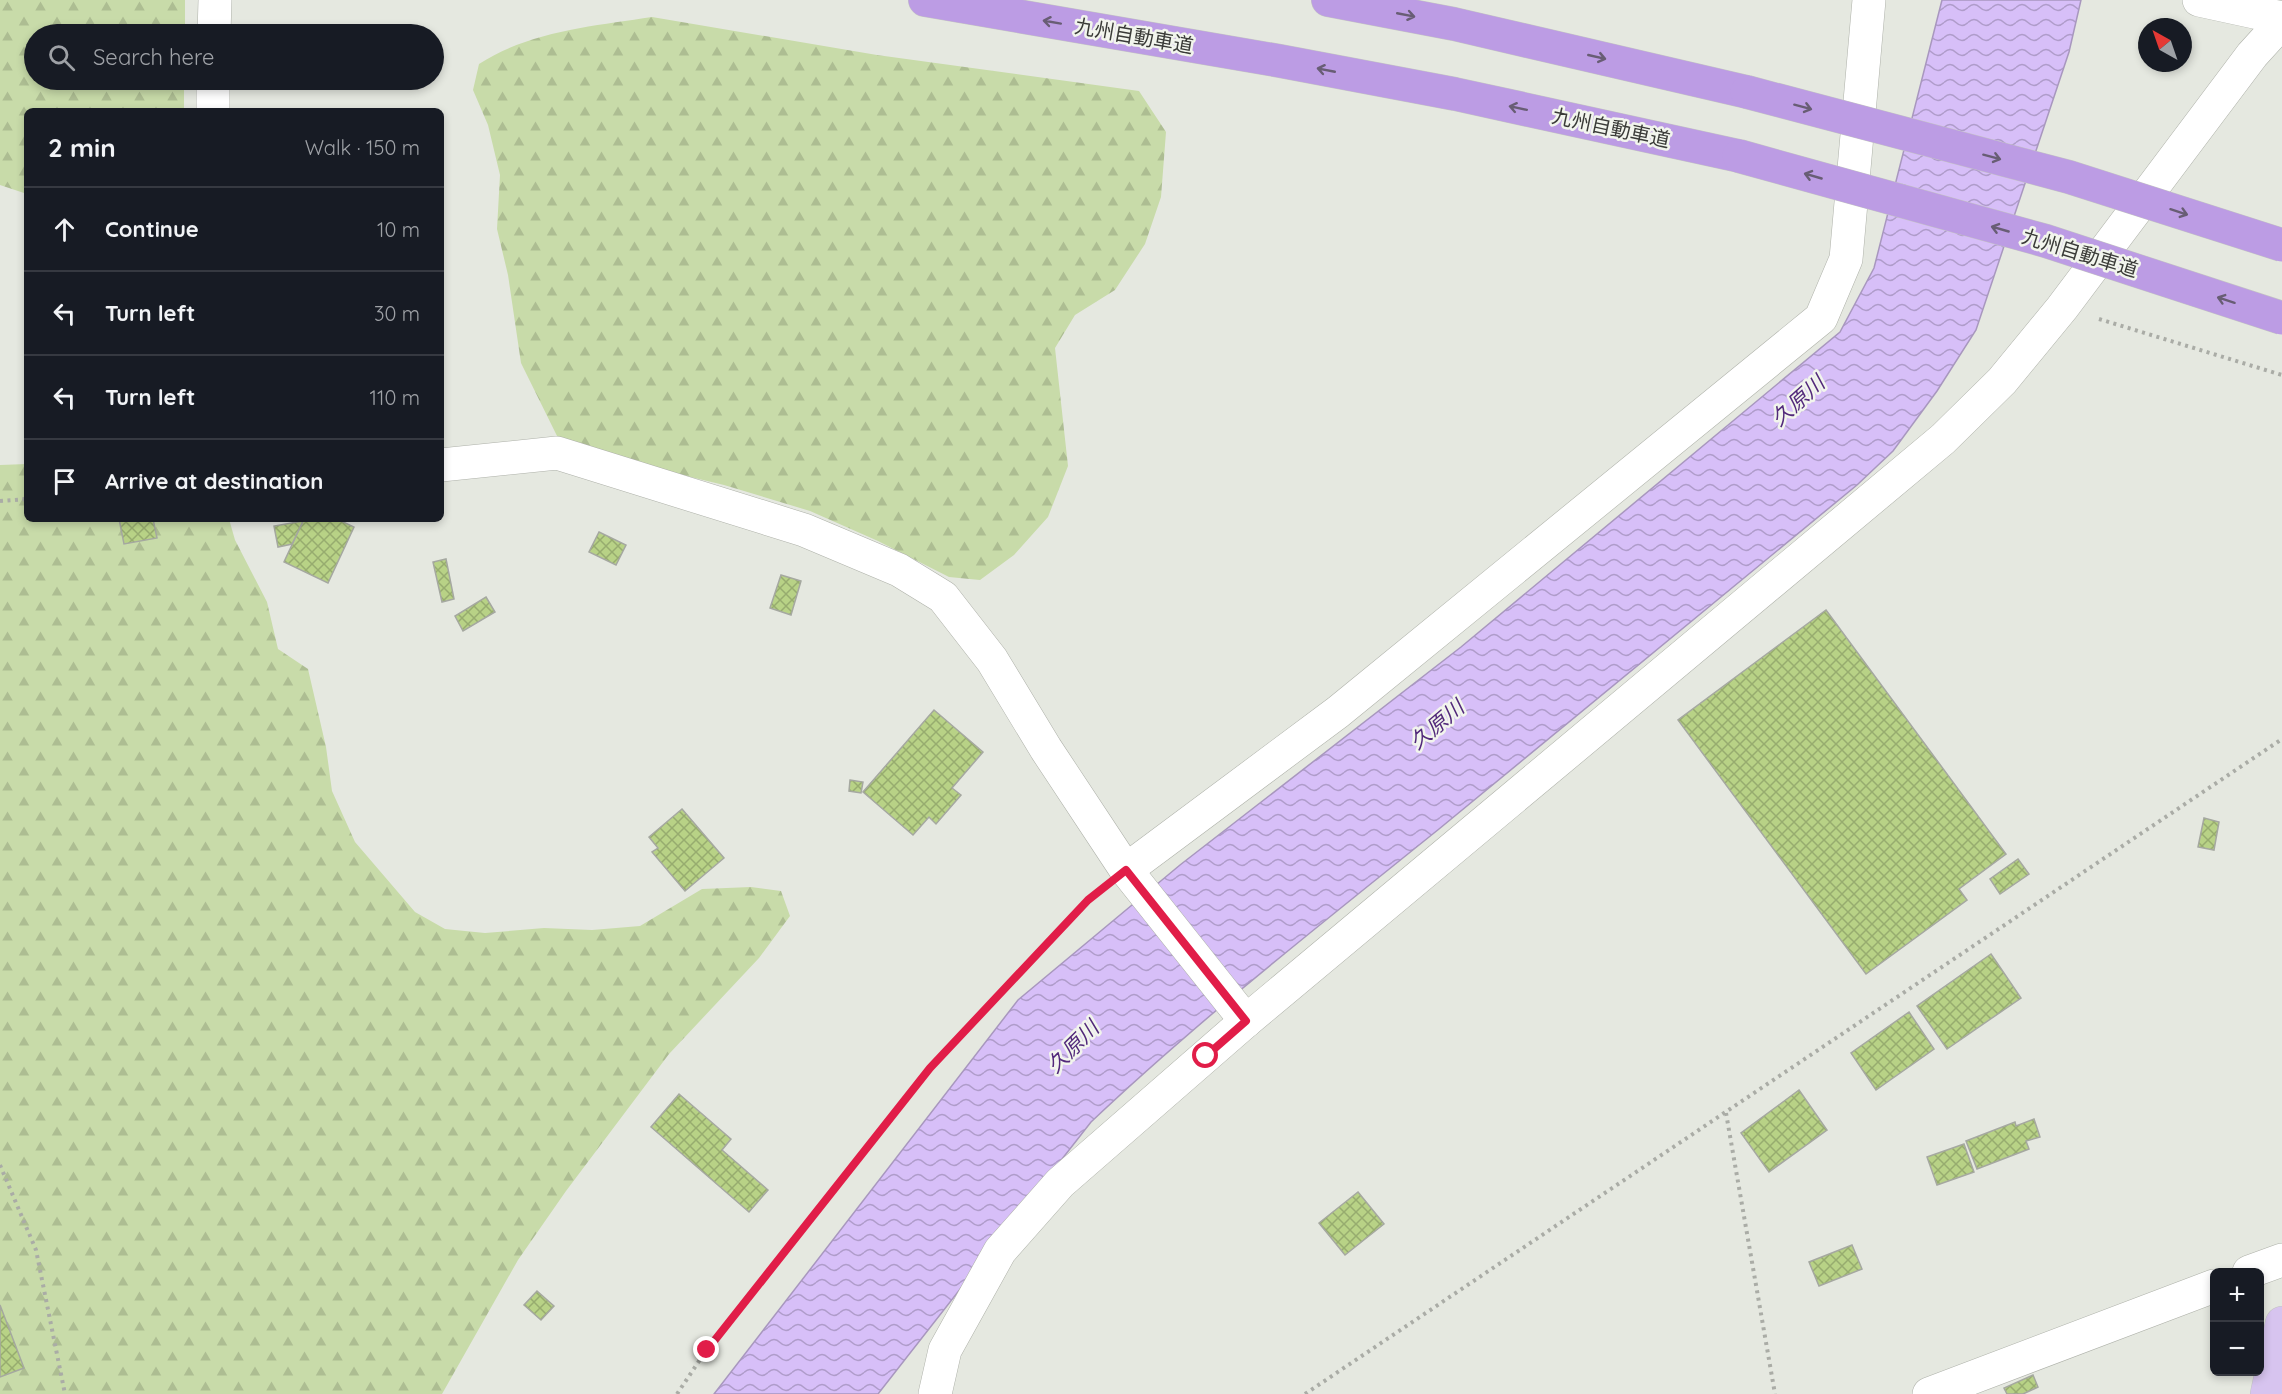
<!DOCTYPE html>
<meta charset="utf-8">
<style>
:root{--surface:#171b24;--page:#242831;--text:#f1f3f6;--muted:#9ea1a6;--line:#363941}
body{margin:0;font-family:Quicksand,"Noto Sans JP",sans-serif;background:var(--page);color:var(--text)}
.controls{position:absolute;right:18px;bottom:18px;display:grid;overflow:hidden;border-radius:9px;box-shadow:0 3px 9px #0003}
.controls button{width:54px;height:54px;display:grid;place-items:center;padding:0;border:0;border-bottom:2px solid var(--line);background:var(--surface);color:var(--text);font:30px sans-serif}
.compass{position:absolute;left:2138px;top:18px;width:54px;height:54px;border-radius:50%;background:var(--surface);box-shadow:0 3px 9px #0003;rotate:320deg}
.stop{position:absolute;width:18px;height:18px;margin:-14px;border:4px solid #e11d48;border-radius:50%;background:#fff}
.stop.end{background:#e11d48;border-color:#fff;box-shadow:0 2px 6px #0008}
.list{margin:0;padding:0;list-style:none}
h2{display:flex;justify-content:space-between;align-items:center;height:78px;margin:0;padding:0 24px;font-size:26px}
h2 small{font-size:20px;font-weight:400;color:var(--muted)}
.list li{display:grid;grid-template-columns:39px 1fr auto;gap:18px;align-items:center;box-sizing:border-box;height:84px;padding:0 24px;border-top:2px solid var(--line)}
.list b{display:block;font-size:22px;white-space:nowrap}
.list em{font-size:20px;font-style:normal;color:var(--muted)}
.icon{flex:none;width:33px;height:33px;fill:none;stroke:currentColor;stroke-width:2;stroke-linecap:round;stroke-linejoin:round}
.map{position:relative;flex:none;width:2282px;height:1394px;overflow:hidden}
.search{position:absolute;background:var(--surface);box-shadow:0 3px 9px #0003;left:24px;top:24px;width:420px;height:66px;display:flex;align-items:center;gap:15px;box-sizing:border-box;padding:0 21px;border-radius:33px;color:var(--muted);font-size:22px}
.panel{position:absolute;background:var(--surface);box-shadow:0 3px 9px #0003;left:24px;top:108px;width:420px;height:414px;border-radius:9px}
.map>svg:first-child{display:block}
.forest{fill:url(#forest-firs)}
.water{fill:url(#water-waves);stroke:#a897be;stroke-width:1.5}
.building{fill:url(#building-cross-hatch);stroke:#a5a8a0;stroke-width:1.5}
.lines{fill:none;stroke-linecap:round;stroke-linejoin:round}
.minor-casing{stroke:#aeb1a9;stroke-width:34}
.major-casing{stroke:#c4c4c3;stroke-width:34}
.highway-casing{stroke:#c4c4c3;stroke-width:34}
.path{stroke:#aaaca6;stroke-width:4;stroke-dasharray:3 4.5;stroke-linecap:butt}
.minor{stroke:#fff;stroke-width:33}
.major{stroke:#d7c4ef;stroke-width:33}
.highway{stroke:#bc9ce4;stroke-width:33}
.highway-bridge-casing{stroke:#c4c4c3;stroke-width:34;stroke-linecap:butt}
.highway-bridge{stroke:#bc9ce4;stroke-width:33}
.oneway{stroke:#685d74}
.route{stroke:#e11d48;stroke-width:8}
.labels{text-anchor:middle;stroke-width:5;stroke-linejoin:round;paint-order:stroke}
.street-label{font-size:20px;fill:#3a3b38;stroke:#f2f5ed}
.water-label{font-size:21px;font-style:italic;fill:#52297b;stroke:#f2f5ed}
</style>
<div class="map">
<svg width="2282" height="1394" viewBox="0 0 2282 1394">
<defs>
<pattern id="forest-firs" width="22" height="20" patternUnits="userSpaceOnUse" patternTransform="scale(1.5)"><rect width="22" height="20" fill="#c8dba9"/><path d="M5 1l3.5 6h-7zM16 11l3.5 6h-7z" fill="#adbd92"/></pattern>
<pattern id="water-waves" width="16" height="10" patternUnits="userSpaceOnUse" patternTransform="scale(1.5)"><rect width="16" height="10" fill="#d7bff8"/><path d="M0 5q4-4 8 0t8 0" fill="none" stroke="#af9cca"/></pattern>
<pattern id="building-cross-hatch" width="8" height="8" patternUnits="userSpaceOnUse" patternTransform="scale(1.5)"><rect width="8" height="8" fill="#b8d286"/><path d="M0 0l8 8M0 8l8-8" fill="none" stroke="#97ac6f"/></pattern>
</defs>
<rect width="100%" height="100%" fill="#e5e8e0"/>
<g class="forest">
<polygon points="0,0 185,0 185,34 34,34 34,80 184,80 184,111 27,111 27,194 0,185"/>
<path d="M652 17 877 55 1139 91 1166 132 1161 197 1145 244 1115 290 1075 315 1055 348 1068 466 1048 517 1014 555 980 580 949 577 878 541 810 511 724 485 611 458 559 440 521 363 508 275 497 229 500 175 488 125 473 90 479 64C530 31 594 26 652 17Z"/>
<polygon points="27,464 27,519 229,519 235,540 267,602 278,649 308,669 326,747 332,791 355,842 415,912 445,929 485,933 544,928 592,930 640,926 702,889 751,887 781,891 790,916 759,958 669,1054 566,1191 518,1260 442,1394 0,1394 0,465"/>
</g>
<path class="water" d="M1942 0H2081L2069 52 1976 330 1937 391 1893 451 1857 485C1718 600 1579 715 1439 829 1321 924 1201 1018 1091 1122L878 1394H714L1018 1000 1180 865 1461 647 1840 332 1874 268Z"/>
<g class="building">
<polygon points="119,519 153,519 157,538 124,544"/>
<polygon points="304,519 337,519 354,527 328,583 284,562"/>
<polygon points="303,521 292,544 278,547 274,526"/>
<polygon points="599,532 626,545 616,565 589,552"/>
<polygon points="446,559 454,599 442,602 433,562"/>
<polygon points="781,575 801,581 791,615 770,608"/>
<polygon points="486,597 495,612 463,631 455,616"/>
<polygon points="1826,610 2006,854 1959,889 1967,900 1866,974 1678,720"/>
<polygon points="934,710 983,752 952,788 961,795 936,824 929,817 913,835 863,792"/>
<polygon points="850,780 863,782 861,793 849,791"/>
<polygon points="682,809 724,858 685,891 652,852 658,848 649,837"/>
<polygon points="2204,818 2219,822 2214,850 2198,847"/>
<polygon points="2018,859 2029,874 2000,894 1990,879"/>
<polygon points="1991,954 2021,998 1947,1049 1917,1006"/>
<polygon points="1909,1012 1934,1049 1876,1090 1851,1053"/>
<polygon points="1799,1090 1827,1130 1769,1172 1741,1133"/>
<polygon points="679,1094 731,1139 722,1150 768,1190 749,1212 651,1127"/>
<polygon points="2034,1119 2040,1137 2026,1141 2029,1149 1977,1169 1966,1141 2015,1122 2016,1126"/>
<polygon points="1964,1144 1974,1172 1937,1185 1927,1157"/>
<polygon points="1358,1192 1384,1224 1345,1255 1319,1223"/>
<polygon points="1852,1245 1862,1269 1819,1286 1809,1262"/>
<polygon points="537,1291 554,1306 541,1320 524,1305"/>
<polygon points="0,1305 24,1368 0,1377"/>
<polygon points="2033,1375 2038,1387 2023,1394 2007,1394 2004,1388"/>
</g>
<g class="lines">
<g class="minor-casing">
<g id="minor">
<polyline points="2199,0 2282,18"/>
<polyline points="214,34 215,0"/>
<polyline points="213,111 213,80"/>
<polyline points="441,465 557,453 804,530 899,570 943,597 992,660 1046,749 1126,870 1246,1021"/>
<polyline points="1126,870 1338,712 1821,318 1846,259 1869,0"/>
<polyline points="2249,1272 2282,1260"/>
<polyline points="935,1394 945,1350 1000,1251 1060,1183 1246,1021 1943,439 2002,381 2062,308 2252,55 2282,22"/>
<polyline points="1929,1394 2214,1286"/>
</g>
</g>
<g class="major-casing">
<polyline id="major" points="2267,1394 2282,1323"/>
</g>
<g class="highway-casing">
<g id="highway">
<polyline points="925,0 1280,61 1455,94 1739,156"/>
<polyline points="1328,0 1454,24 1747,92"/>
</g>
</g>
<g class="path">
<polyline points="2099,319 2282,375"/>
<polyline points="0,501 27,499"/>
<polyline points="1726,1113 1775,1394"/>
<polyline points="0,1165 36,1250 65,1394"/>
<polyline points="677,1394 707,1349 930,1068 1098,892"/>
<polyline points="1305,1394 2282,739"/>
</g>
<use href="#minor" class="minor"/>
<use href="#major" class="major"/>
<use href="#highway" class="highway"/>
<g class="highway-bridge-casing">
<g id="highway-bridge">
<polyline points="1747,92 2069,177 2282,245"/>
<polyline points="1739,156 2046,241 2282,318"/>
</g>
</g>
<use href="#highway-bridge" class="highway-bridge"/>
</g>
<defs><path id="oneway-shaft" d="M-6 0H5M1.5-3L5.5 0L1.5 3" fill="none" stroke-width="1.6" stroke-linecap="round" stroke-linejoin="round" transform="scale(1.5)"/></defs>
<g class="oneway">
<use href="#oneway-shaft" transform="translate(1406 15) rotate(11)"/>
<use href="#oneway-shaft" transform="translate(1052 22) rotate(-170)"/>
<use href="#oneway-shaft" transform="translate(1597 57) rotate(13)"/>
<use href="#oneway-shaft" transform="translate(1326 70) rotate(-169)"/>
<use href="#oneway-shaft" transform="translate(1803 107) rotate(15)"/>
<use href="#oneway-shaft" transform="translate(1518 108) rotate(-168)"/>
<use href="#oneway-shaft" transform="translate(1992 157) rotate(15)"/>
<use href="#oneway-shaft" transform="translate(1813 176) rotate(-164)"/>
<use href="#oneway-shaft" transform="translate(2179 212) rotate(18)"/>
<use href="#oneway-shaft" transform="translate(2000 229) rotate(-164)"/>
<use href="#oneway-shaft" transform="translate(2226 300) rotate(-162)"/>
</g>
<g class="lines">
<polyline class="route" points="707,1350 930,1068 1088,900 1126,870 1246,1021 1206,1056"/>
</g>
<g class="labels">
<g class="street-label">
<text transform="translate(1134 36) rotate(10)" y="7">九州自動車道</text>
<text transform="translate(1611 128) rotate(12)" y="7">九州自動車道</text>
<text transform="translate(2080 253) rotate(17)" y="7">九州自動車道</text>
</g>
<g class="water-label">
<text transform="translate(1798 401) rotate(-42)" y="7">久原川</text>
<text transform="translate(1437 725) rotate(-40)" y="7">久原川</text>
<text transform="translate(1073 1047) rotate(-45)" y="7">久原川</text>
</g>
</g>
</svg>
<div class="controls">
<button>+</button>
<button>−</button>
</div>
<svg class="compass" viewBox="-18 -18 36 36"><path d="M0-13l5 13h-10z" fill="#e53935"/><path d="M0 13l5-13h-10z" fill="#9ea1a6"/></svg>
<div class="stop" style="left:1206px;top:1056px"></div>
<div class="stop end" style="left:707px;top:1350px"></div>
<div class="search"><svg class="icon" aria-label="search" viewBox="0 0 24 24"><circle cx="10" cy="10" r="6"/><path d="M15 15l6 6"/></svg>Search here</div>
<section class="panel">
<h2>2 min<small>Walk · 150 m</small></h2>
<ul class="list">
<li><svg class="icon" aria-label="ahead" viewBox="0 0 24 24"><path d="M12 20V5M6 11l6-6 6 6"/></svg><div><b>Continue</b></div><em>10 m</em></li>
<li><svg class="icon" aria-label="left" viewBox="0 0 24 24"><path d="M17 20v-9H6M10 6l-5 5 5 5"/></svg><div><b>Turn left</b></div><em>30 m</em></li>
<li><svg class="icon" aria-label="left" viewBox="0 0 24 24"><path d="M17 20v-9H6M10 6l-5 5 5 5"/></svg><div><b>Turn left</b></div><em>110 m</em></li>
<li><svg class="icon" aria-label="arrive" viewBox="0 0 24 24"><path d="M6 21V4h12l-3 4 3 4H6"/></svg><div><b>Arrive at destination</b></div></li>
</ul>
</section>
</div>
